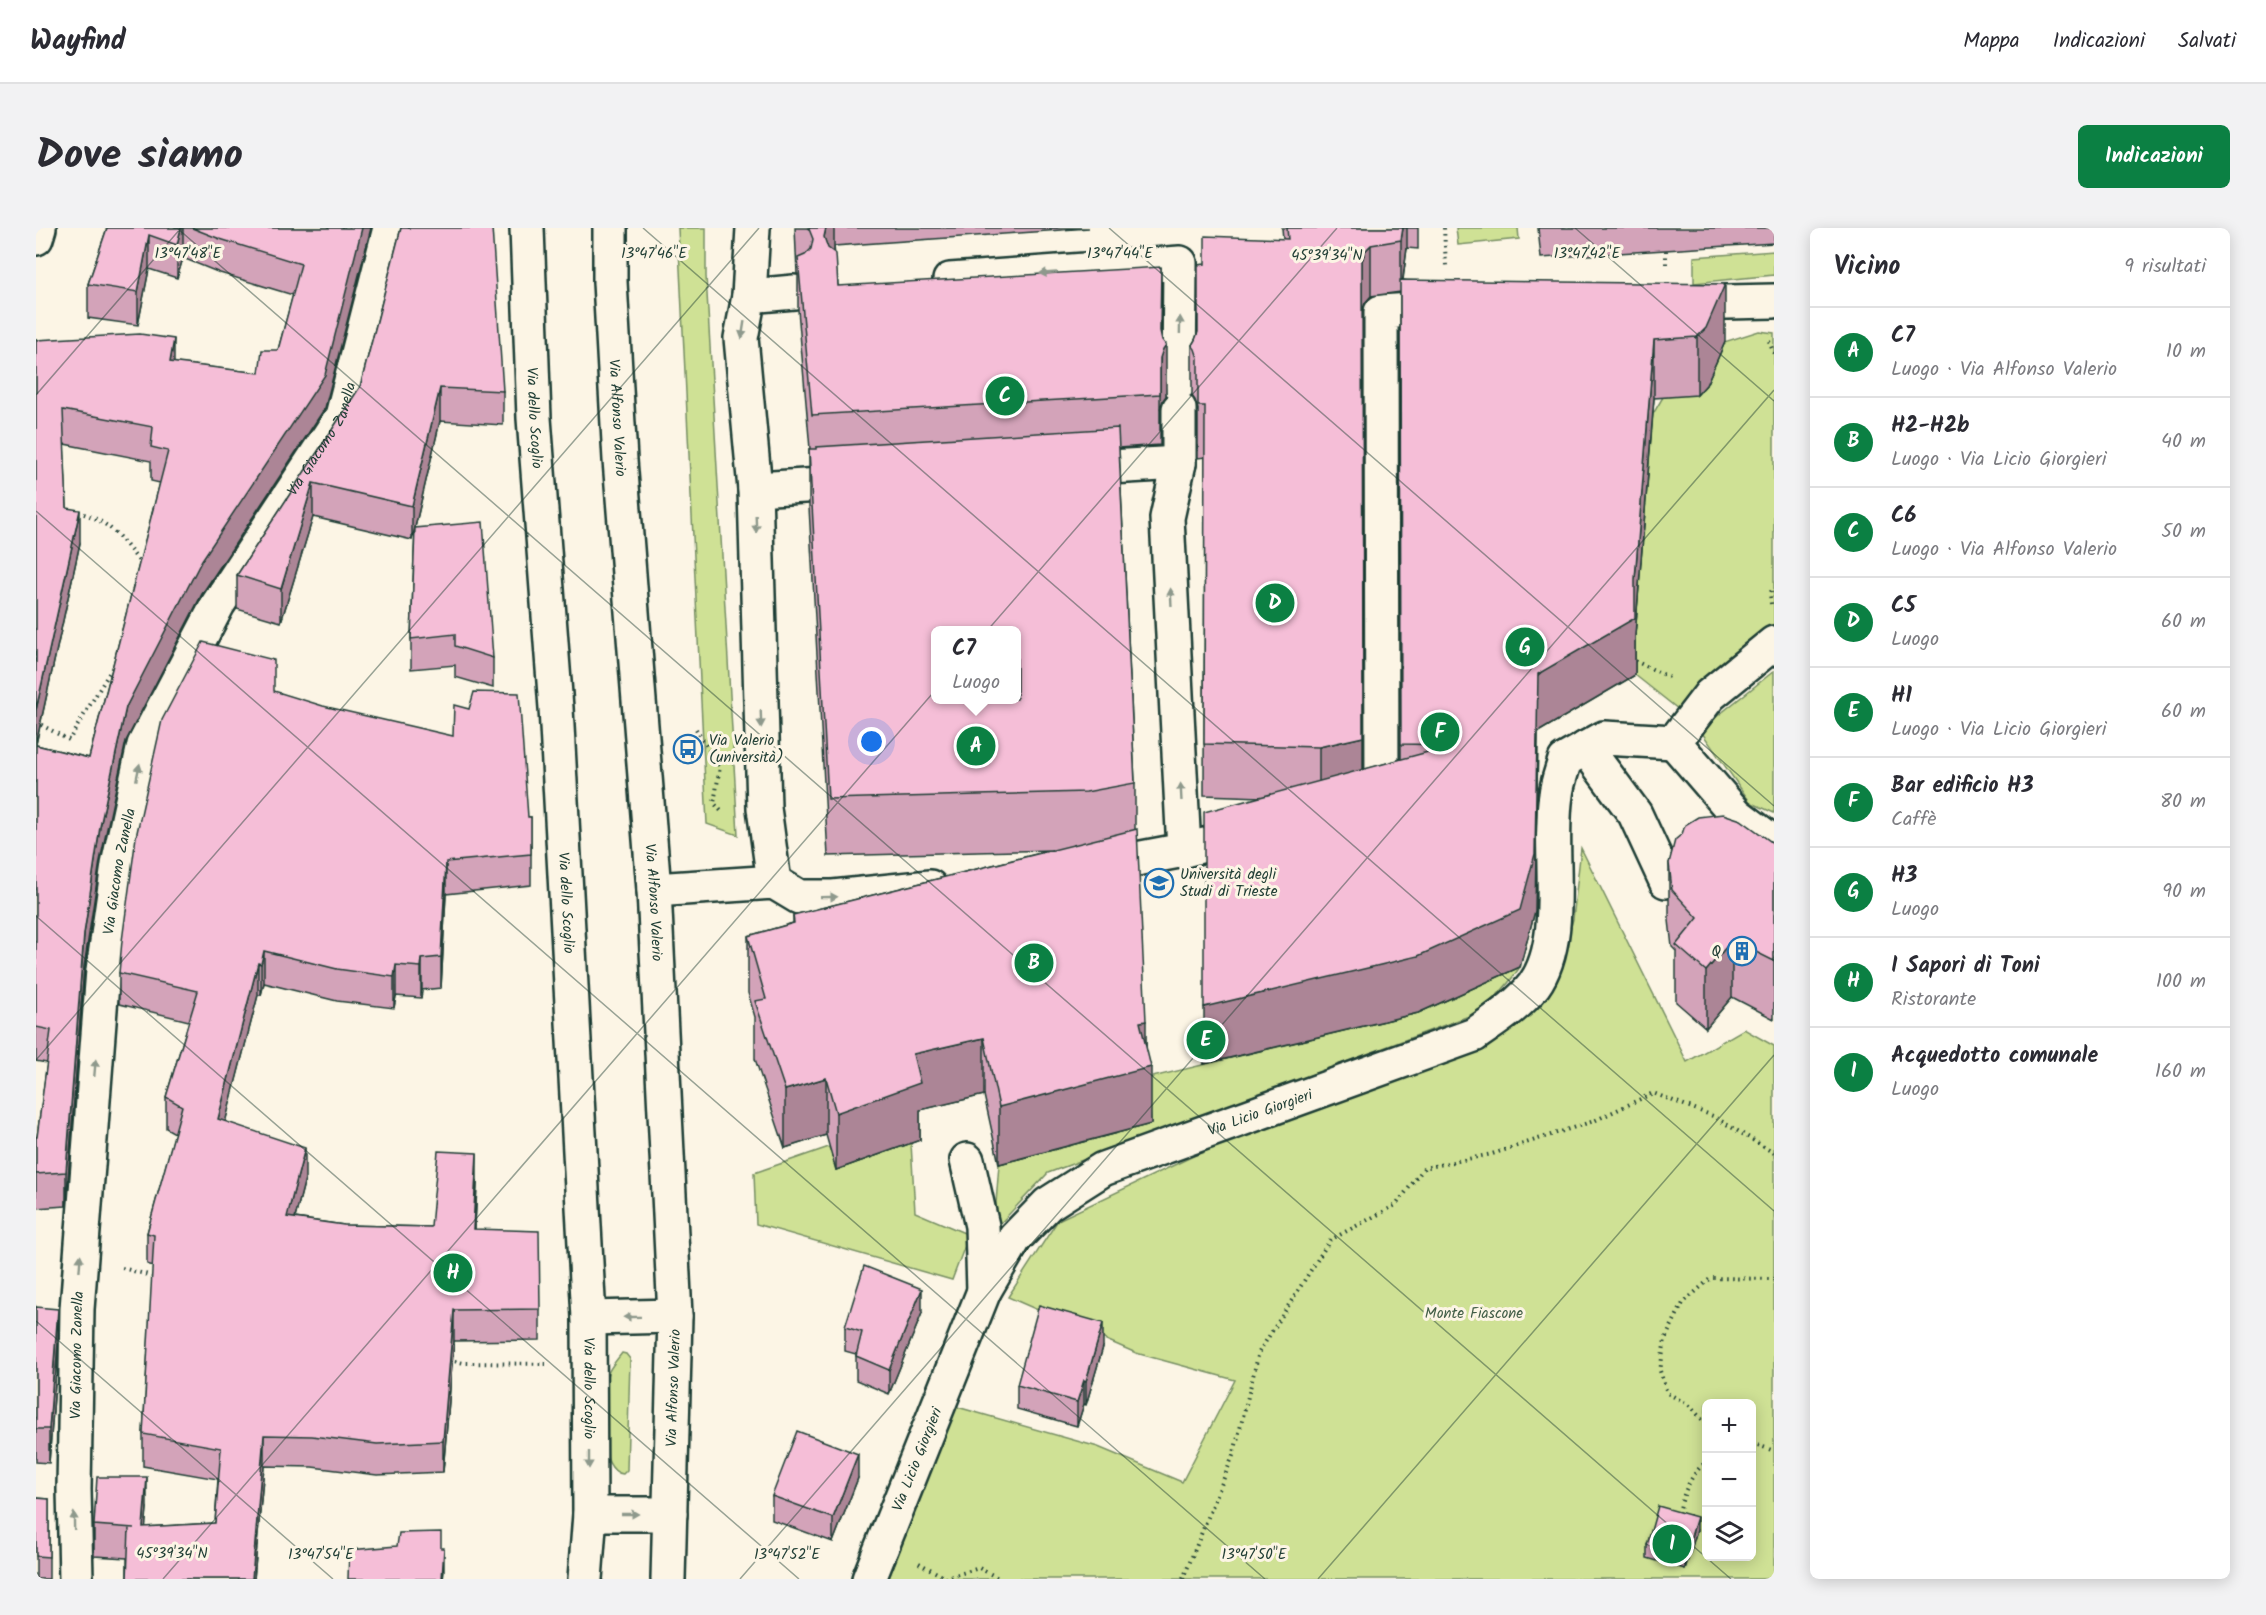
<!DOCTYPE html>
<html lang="it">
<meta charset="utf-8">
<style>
:root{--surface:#fff;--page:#f2f2f3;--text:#2b2b33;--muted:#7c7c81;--line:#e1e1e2;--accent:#0b8043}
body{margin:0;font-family:Kalam,sans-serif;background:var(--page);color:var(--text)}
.controls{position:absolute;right:18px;bottom:18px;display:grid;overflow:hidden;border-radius:9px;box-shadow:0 3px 15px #0003}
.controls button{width:54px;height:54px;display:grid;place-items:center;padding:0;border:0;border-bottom:2px solid var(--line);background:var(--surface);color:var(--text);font:30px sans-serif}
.you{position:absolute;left:836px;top:514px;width:21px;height:21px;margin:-15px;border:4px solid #fff;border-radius:50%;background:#1a73e8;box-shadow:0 0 0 9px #1a73e833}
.badge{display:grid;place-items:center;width:39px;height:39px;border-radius:50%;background:var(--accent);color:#fff;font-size:20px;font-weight:700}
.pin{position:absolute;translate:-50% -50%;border:3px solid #fff;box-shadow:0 2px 6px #0006}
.popup{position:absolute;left:895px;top:398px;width:90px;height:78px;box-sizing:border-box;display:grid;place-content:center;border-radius:9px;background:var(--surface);filter:drop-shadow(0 2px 4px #0005);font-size:20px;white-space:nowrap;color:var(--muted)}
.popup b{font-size:22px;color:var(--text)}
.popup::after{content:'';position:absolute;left:50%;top:100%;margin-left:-12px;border:12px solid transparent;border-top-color:var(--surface)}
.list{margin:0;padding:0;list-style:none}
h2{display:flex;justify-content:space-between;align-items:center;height:78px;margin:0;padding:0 24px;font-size:26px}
h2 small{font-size:20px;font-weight:400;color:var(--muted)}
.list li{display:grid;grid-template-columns:39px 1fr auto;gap:18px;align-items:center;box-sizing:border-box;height:90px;padding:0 24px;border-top:2px solid var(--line)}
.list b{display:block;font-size:22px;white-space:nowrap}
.list p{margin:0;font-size:20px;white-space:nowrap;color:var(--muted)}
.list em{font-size:20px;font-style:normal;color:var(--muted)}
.icon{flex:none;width:33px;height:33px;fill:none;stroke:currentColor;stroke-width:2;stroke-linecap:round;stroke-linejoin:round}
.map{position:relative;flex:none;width:1738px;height:1351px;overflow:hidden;border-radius:9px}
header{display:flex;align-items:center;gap:36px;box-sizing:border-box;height:84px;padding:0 30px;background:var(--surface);border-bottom:2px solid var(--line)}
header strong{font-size:28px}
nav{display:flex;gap:33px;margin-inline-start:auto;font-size:21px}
.intro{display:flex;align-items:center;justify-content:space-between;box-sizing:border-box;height:144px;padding:0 36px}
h1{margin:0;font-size:42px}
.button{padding:15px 27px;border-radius:9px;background:var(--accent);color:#fff;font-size:21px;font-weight:700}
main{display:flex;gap:36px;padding:0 36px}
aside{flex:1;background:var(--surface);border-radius:9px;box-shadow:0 3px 15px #0003}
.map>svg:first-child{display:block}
.green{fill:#cfe195;stroke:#778f64;stroke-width:1.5;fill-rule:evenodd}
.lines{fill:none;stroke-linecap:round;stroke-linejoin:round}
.minor-casing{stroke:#1f3d34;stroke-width:38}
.major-casing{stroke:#1f3d34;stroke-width:38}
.path{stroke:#1f3d34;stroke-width:4;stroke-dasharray:1.5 4.5;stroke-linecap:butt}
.minor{stroke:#fcf5e5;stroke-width:33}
.major{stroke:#fcf5e5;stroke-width:33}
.wall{fill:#d3a3b9;stroke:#1f3d34;stroke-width:1.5;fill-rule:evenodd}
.shaded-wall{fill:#ac8596;stroke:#1f3d34;stroke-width:1.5}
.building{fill:#f5bed7;stroke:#1f3d34;stroke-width:1.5;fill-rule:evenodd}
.oneway{fill:#8e998c}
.ticks{fill:none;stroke:#1f3d34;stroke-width:1.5;stroke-opacity:0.45}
.labels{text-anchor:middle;stroke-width:6;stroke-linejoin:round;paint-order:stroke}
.street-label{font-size:15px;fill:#1f3d34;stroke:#fcf5e5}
.poi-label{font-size:15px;fill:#1f3d34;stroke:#fcf5e5;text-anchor:start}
.park-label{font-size:15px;fill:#425e47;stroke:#fcf5e5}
.ticks-label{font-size:15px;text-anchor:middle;fill:#1f3d34;stroke:#fcf5e5;stroke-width:6;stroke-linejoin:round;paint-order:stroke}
</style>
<header>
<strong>Wayfind</strong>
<nav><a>Mappa</a><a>Indicazioni</a><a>Salvati</a></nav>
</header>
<div class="intro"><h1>Dove siamo</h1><a class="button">Indicazioni</a></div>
<main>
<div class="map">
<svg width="1738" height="1351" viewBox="0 0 1738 1351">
<rect width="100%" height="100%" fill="#fcf5e5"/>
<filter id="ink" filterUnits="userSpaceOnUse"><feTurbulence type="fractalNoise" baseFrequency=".0167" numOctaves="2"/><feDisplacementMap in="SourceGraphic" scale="12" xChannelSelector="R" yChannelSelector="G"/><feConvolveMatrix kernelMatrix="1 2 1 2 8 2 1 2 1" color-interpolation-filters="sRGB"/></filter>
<g filter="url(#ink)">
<g class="green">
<polygon points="642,0 670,0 670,48 702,607 671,596"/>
<polygon points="1420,0 1482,0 1483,11 1422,17"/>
<polygon points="1738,23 1738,47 1658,55 1658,29"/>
<polygon points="1723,103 1738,105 1738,405 1647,485 1599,447 1599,408 1617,186 1627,169 1661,166 1670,157 1688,114"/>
<polygon points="1738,443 1738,585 1714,574 1664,502"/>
<path d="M1545 620 1651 834 1708 801 1738 818V1351H847L914 1177 1062 1219 1146 1254 1199 1152 1100 1125 972 1069 1022 992 1189 913 1439 819 1470 805 1483 794 1524 739 1537 691ZM1670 1176H1716V1328H1670Z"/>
<path d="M1484 739C1469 761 1456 775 1433 788L1012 945 958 1002 963 936 1115 896 1104 852 1382 785Z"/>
<polygon points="875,915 879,984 933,1007 916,1052 720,996 718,945 793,919 800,942"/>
<path d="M586 1125 590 1126 594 1131 591 1242 587 1246C560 1243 565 1166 571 1148 573 1140 581 1132 586 1125Z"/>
</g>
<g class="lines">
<g class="minor-casing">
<g id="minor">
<path id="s1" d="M491 0 498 190 520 480 553 1090 554 1286 549 1351"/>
<polyline points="0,10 3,0"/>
<polyline points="914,52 1144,35 1143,155"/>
<polyline points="713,68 717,0"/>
<polyline points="1645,75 1738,73"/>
<polyline points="1143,181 1143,235 1131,290 1148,622"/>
<polyline points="1040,241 1143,235"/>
<polyline points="719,261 818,255"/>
<polyline points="1638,514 1700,586 1738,615"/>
<polyline points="1550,520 1599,586 1630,653"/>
<polyline points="1339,576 1346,575 1345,84 1407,80"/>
<polyline points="1058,639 1148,622 1210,607"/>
<polyline points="738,654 728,580 719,261 705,110 713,68 758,64"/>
<polyline points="618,662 738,654 763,669 797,669 894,659"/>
<polyline points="931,932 946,998 948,1063"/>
<polyline points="553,1090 639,1088"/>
<polyline points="554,1286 634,1286"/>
<path id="s2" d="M40 1351 38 1261 41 1081 67 742 82 637 108 517 182 376 306 188 354 0"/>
<path id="s3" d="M833 1351 948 1063 979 1010 1012 976 1067 941 1438 807C1459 792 1482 778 1498 757 1532 710 1511 622 1520 567 1521 555 1526 543 1529 532L1568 510 1638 514 1674 467 1738 415"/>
</g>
</g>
<g class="major-casing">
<g id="major">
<path id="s4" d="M574 0V54L584 232 618 662 639 1088 632 1351"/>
</g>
</g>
<g class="path">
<polyline points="1408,0 1410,38"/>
<polyline points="1630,36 1630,22"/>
<polyline points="1733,113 1738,126"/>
<path d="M42 284C75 293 86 312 106 337"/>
<polyline points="1735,376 1734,365 1738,360"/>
<polyline points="1599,433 1635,450"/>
<polyline points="0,494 33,512 78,437"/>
<polyline points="660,501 684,539 678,575 685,583"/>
<polyline points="86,1040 120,1049"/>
<polyline points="413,1132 428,1135 510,1136"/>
<polyline points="1670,1196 1653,1177 1631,1165 1624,1143 1629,1111 1647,1075 1675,1050 1738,1051"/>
<polyline points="1716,1216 1719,1216 1738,1223"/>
<path d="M1643 1285C1647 1266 1654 1247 1670 1234"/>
<polyline points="883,1335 910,1350 943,1340 964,1351"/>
<polyline points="1147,1351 1198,1225 1223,1124 1294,1012 1360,977 1388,940 1456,926 1558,893 1617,865 1677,888 1738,925"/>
</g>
<use href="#minor" class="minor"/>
<use href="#major" class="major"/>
</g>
<g class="wall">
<polygon points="71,0 335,0 289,180 166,366 90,513 64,633 48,739 30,978 0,980 0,909 1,909 11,835 0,833 0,517 53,530 124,255 115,253 115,233 28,216 31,280 44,315 0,516 0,112 138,135 223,145 242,122 257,67 184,45 147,30 141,50 113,41 102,97 52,90 52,56"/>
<polygon points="365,0 467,163 467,197 404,193 376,312 277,289 245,394 201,381 201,347 324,159"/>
<polygon points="759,0 1053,0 798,18 802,58 1125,105 1130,168 1127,172 1124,181 1124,217 1083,220 1099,555 1099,601 1110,818 1115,896 963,936 948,867 884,882 884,912 800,942 790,907 749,920 719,831 719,789 712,765 712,708 757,695 757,687 1016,622 792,628 773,279 773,221 774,221 762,82 762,46 761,46"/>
<path d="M1246 0H1382V21L1371 20 1367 52 1689 114 1670 157 1661 167 1618 170 1599 407V447L1502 504 1499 683 1484 739 1382 785 1168 836 1225 569 1168 567 1169 229 1162 230V181L1159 172 1156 168V117L1159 112 1162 104 1169 36 1247 11ZM1364 64 1365 531 1327 542 1326 84 1329 75 1335 68Z"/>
<polygon points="1502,0 1738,0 1738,15 1505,30"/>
<polygon points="379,300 457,430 457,460 419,449 419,437 375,441 375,411"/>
<polygon points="238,464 492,589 495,589 495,657 410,666 405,760 386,762 385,770 360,768 358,780 301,773 228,755 225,767 222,767 189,894 269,951 259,990 308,997 395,999 441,956 439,1001 504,1081 504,1112 418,1113 407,1244 341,1247 276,1239 228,1238 218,1351 91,1351 91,1330 58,1328 58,1297 111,1280 109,1299 179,1295 182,1251 107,1238 107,1206 117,1038 111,1036 111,1005 139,905 130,900 130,869 153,793 83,776 83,745"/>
<polygon points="1738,616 1738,791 1696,769 1670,800 1640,774 1640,723 1636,719 1633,692 1633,635"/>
<polygon points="0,1079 22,1115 13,1235 0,1234"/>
<polygon points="886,1085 853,1166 820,1152 820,1126 809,1123 809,1099"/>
<polygon points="1067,1119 1050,1177 1048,1176 1041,1198 981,1181 981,1157"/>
<polygon points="822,1250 797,1314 736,1292 736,1268"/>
<polygon points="0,1270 13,1271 13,1351 0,1351"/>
<polygon points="1661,1302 1649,1341 1611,1330 1611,1317"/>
</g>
<g class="shaded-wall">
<polygon points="145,0 147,0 147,30 141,50 141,17"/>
<polygon points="326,0 335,0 289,180 166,366 90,513 64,633 48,739 30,978 30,944 48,706 64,599 90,479"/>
<polygon points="790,0 798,0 798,44 788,9"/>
<polygon points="1367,0 1371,0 1371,20 1365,64 1365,12"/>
<polygon points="113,7 113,41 102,97 102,64"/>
<polygon points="1335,17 1335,68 1329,75 1326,84 1326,33 1329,23"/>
<polygon points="1125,39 1124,129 1127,121 1130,117 1130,168 1127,172 1124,181"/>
<polygon points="1689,56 1689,114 1670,157 1661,167 1661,109"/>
<polygon points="138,111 138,145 134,134"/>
<polygon points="1618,112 1618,170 1599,407 1599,447 1502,504 1499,683 1484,739 1382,785 1168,836 1168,779 1599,351"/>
<polygon points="404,160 404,193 376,312 376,278"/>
<polygon points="277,255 277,289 245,394 245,361"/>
<polygon points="44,282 44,315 0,516 0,482"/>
<polygon points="1327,509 1327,560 1283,571 1283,519"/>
<polygon points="410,634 410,666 405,760 405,729"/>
<polygon points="1696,712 1696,769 1670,800 1670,743"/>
<polygon points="228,723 228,755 225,767 225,736"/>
<polygon points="386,731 386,762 385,770 385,739"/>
<polygon points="222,735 222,767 182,922 182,891"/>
<polygon points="360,737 360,768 358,780 358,749"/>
<polygon points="1110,793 1110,840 1115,839 1115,896 963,936 963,879 1104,794"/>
<polygon points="948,810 948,867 884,882 884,912 800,942 800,885 877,826"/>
<polygon points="790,850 790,907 749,920 749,862"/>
<polygon points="269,920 269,951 251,1021 251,989"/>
<polygon points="441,925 441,956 437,1032 437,1001"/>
<polygon points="886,1061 886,1085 853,1166 853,1142"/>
<polygon points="22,1081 22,1115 13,1235 13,1201"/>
<polygon points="418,1082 418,1113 407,1244 407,1213"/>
<polygon points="1067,1095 1067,1119 1050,1177 1050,1153"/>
<polygon points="1048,1152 1048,1176 1041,1198 1041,1174"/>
<polygon points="228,1207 228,1238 218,1351 216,1351"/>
<polygon points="822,1226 822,1250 797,1314 797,1290"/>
<polygon points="111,1249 111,1280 107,1330 107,1299"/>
<polygon points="1661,1289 1661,1302 1649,1341 1649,1328"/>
<polygon points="408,1320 408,1344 407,1351 406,1351"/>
</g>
<g class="building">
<polygon points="71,0 145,0 141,17 113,7 102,64 52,56"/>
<polygon points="156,0 326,0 289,147 166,332 90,479 64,599 48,706 30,944 0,946 0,909 1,909 15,802 0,799 0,517 53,530 132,223 115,219 117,199 27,182 31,280 44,282 0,482 0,112 104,106 138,111 134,134 223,145 226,122 242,122 265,36 184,11"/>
<polygon points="365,0 456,0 467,163 404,160 376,278 277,255 245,361 201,347 324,159"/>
<polygon points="771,0 790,0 788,9 792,20 800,26 802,58 1125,39 1124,103 1126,112 1130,117 1127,121 1124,130 1124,166 776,187 762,30 769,27 775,21 777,11 773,1"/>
<polygon points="1251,0 1367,0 1365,12 1335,17 1329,23 1326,33 1327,509 1283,519 1168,516 1169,178 1162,178 1162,130 1159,121 1156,117 1159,112 1162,104 1162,37 1169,36 1169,8 1252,11"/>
<polygon points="1364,52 1689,56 1670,100 1661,109 1618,112 1599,351 1599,390 1502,446 1499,626 1484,682 1382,728 1168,779 1168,584 1418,517 1365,516"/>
<path d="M1082 200 1099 555 1050 564 792 571 773 221H780V219ZM900 402H981V471H900Z"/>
<polygon points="447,294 457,430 419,418 419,406 375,411 379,300"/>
<polygon points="167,414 238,432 238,463 287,478 417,508 418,477 433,481 438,464 483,465 492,589 495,589 495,626 410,634 405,729 386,731 385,739 360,737 358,749 301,741 228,723 225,736 222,735 182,891 269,920 251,989 308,997 395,999 402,923 441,925 437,1001 503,1003 504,1081 418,1082 407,1213 341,1216 276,1208 228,1207 216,1351 91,1351 93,1300 98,1300 58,1297 61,1249 111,1249 107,1299 179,1295 185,1220 107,1206 118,1007 111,1005 146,878 130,869 162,763 83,745 86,713 100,609 126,492"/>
<polygon points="1687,586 1705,592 1738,616 1738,733 1696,712 1670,743 1640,717 1662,690 1636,662 1633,635 1639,612 1646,606 1649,597 1662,589"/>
<polygon points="1101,601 1110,793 1104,794 1115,839 963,879 948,810 877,826 884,855 800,885 790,850 749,862 719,773 730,771 712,708 758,695 757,687"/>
<polygon points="828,1038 886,1061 853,1142 820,1128 826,1104 809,1099"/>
<polygon points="1003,1077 1067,1095 1050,1153 1048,1152 1041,1174 981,1157"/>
<polygon points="0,1079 22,1081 13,1201 0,1201"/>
<polygon points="761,1203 822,1226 797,1290 736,1268"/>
<polygon points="0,1270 13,1271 13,1329 0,1328"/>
<polygon points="1622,1278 1661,1289 1649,1328 1611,1317"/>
<polygon points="405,1304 405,1320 408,1320 406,1351 312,1351 313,1322 361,1318 363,1305"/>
</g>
<defs><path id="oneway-solid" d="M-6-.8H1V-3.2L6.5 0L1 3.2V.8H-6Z" transform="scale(1.5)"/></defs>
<g class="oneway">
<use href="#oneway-solid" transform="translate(1012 45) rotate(176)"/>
<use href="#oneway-solid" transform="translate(1144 97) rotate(-89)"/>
<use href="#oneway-solid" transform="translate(707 102) rotate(99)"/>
<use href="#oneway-solid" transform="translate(720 296) rotate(88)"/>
<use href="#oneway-solid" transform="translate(1135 369) rotate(-93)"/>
<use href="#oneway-solid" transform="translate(725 491) rotate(88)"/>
<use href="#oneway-solid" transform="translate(102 544) rotate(-78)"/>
<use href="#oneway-solid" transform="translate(1145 564) rotate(-93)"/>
<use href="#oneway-solid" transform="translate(793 669) rotate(-1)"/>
<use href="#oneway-solid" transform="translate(59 840) rotate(-85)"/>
<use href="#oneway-solid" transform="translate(44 1035) rotate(-86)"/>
<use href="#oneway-solid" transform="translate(596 1089) rotate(179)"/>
<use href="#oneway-solid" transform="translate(553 1232) rotate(90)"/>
<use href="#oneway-solid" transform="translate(594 1286)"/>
<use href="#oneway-solid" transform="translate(38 1293) rotate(-91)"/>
</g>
</g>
<path class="ticks" d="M141 0 1695 1351M607 0 1738 983M1073 0 1738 578M1539 0 1738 173M0 167 145 0M0 283 1229 1351M0 688 763 1351M0 832 723 0M0 1093 297 1351M127 1351 1301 0M704 1351 1738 162M1282 1351 1738 827"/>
<defs>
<g id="bus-ring" transform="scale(1.5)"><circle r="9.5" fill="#fcf5e5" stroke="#1f6fb2" stroke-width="1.5"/><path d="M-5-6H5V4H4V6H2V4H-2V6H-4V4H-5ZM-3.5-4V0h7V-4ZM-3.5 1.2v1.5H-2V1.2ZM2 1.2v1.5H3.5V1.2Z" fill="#1f6fb2"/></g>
<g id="university-ring" transform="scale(1.5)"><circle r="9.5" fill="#fcf5e5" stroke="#1f6fb2" stroke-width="1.5"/><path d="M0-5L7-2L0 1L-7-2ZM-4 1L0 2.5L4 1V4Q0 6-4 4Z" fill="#1f6fb2"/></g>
<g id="building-ring" transform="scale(1.5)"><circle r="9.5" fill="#fcf5e5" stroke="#1f6fb2" stroke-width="1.5"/><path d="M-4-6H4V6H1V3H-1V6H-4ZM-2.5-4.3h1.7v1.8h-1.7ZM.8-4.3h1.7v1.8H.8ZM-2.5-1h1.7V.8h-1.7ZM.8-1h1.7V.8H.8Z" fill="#1f6fb2"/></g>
</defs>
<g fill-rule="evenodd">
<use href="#bus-ring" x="652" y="521"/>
<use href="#university-ring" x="1123" y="655"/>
<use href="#building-ring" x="1706" y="723"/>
</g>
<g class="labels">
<g class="street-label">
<text dy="5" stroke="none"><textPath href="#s1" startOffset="190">Via dello Scoglio</textPath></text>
<text dy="5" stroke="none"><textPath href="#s4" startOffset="190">Via Alfonso Valerio</textPath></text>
<text dy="5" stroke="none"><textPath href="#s2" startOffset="1194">Via Giacomo Zanella</textPath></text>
<text dy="5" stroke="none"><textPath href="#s2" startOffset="710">Via Giacomo Zanella</textPath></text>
<text dy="5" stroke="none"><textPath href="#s1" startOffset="676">Via dello Scoglio</textPath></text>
<text dy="5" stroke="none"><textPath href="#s4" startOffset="676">Via Alfonso Valerio</textPath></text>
<text dy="5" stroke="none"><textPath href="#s3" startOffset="651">Via Licio Giorgieri</textPath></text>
<text dy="5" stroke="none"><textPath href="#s2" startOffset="224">Via Giacomo Zanella</textPath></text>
<text transform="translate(637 1160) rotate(-88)" y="5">Via Alfonso Valerio</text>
<text dy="5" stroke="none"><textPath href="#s1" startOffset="1162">Via dello Scoglio</textPath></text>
<text dy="5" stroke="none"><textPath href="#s3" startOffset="129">Via Licio Giorgieri</textPath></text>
</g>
<g class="poi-label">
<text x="673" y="517">Via Valerio<tspan x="673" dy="17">(università)</tspan></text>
<text x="1144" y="651">Università degli<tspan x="1144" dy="17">Studi di Trieste</tspan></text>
<text x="1685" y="728" text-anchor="end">Q</text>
</g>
<g class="park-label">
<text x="1438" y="1090">Monte Fiascone</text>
</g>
</g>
<g class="ticks-label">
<text x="152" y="30">13°47'48"E</text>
<text x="618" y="30">13°47'46"E</text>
<text x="1084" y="30">13°47'44"E</text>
<text x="1551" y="30">13°47'42"E</text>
<text x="1291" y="32">45°39'34"N</text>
<text x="136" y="1330">45°39'34"N</text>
<text x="285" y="1331">13°47'54"E</text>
<text x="751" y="1331">13°47'52"E</text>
<text x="1218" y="1331">13°47'50"E</text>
</g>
</svg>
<div class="controls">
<button>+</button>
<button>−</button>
<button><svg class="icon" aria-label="layers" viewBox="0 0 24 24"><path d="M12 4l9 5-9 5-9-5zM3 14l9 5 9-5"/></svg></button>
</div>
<div class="you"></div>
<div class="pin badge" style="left:940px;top:518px">A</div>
<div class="popup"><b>C7</b>Luogo</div>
<div class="pin badge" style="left:998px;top:735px">B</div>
<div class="pin badge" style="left:969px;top:168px">C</div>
<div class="pin badge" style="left:1239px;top:375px">D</div>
<div class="pin badge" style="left:1170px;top:812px">E</div>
<div class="pin badge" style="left:1404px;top:504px">F</div>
<div class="pin badge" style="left:1489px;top:419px">G</div>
<div class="pin badge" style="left:417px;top:1045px">H</div>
<div class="pin badge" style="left:1636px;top:1316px">I</div>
</div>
<aside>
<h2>Vicino<small>9 risultati</small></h2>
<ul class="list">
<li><span class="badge">A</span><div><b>C7</b><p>Luogo · Via Alfonso Valerio</p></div><em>10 m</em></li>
<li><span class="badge">B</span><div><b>H2-H2b</b><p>Luogo · Via Licio Giorgieri</p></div><em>40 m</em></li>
<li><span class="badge">C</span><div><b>C6</b><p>Luogo · Via Alfonso Valerio</p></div><em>50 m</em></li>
<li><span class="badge">D</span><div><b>C5</b><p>Luogo</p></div><em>60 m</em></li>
<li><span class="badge">E</span><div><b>H1</b><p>Luogo · Via Licio Giorgieri</p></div><em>60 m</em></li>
<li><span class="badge">F</span><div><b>Bar edificio H3</b><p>Caffè</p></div><em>80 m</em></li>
<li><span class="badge">G</span><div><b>H3</b><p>Luogo</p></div><em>90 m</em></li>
<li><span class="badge">H</span><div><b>I Sapori di Toni</b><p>Ristorante</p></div><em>100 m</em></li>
<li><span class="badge">I</span><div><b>Acquedotto comunale</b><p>Luogo</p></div><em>160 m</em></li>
</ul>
</aside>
</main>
